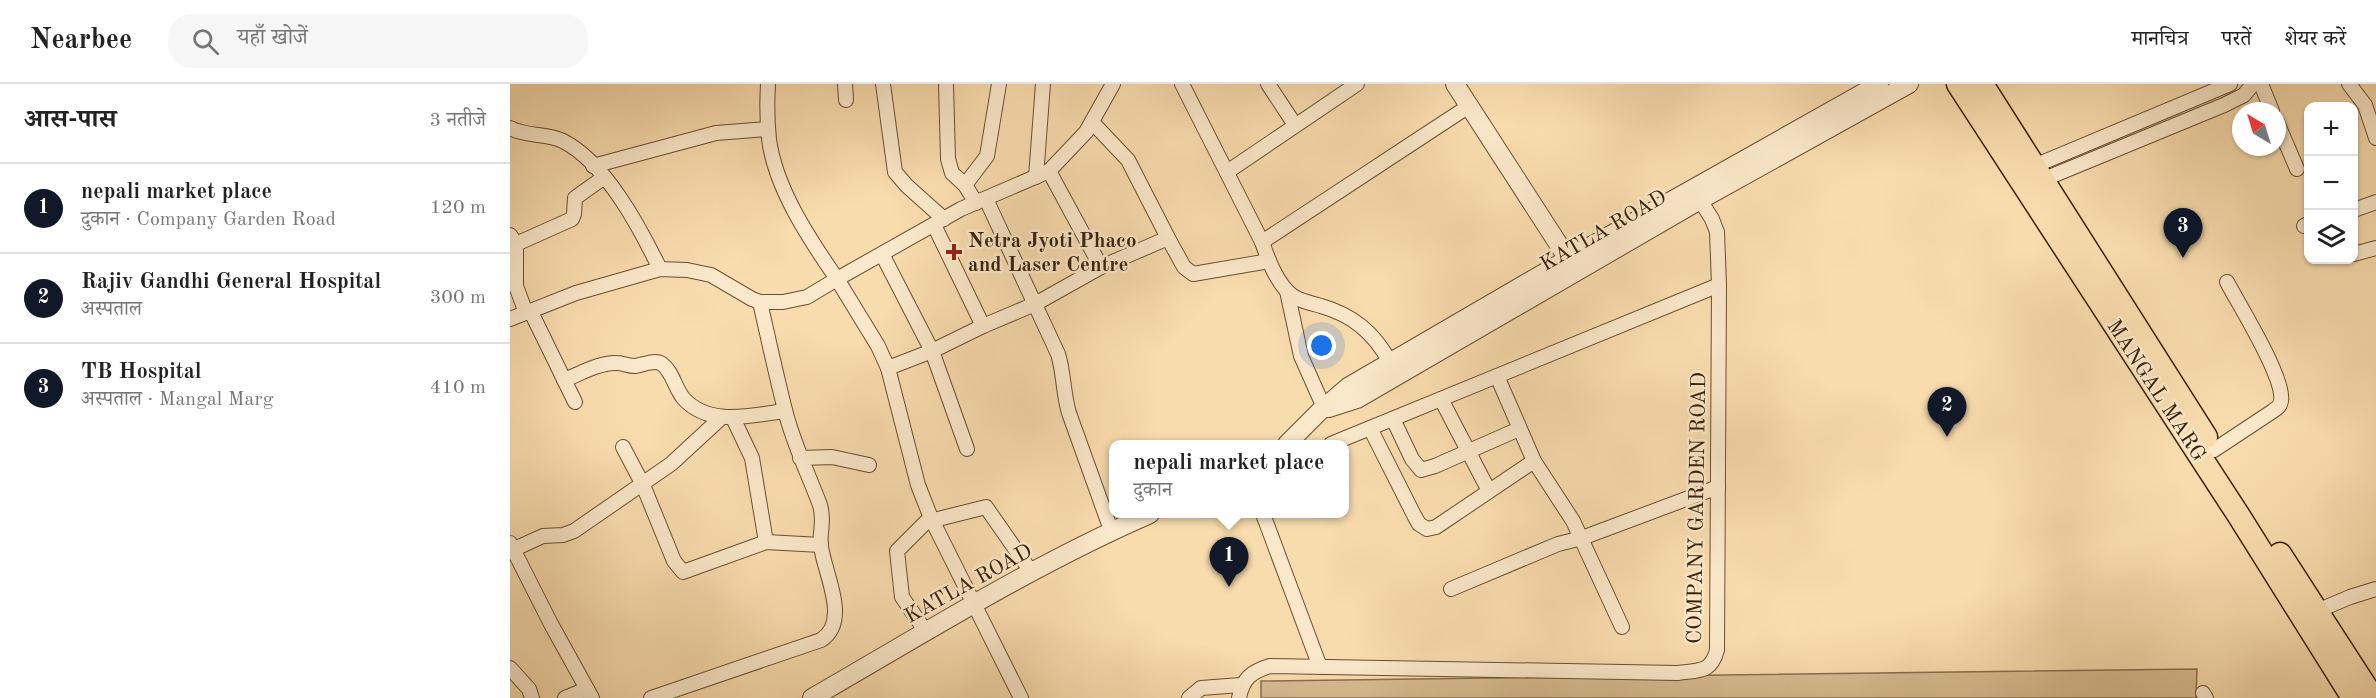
<!DOCTYPE html>
<html lang="hi">
<meta charset="utf-8">
<style>
:root{--surface:#fff;--page:#f6f6f6;--text:#222;--muted:#767676;--line:#e0e0e0;--accent:#111827}
body{margin:0;font-family:"Old Standard TT","Noto Serif Devanagari",serif;background:var(--page);color:var(--text)}
.controls{position:absolute;right:18px;top:18px;display:grid;overflow:hidden;border-radius:12px;box-shadow:0 2px 4px #0004}
.controls button{width:54px;height:54px;display:grid;place-items:center;padding:0;border:0;border-bottom:2px solid var(--line);background:var(--surface);color:var(--text);font:30px sans-serif}
.compass{position:absolute;left:1722px;top:18px;width:54px;height:54px;border-radius:50%;background:var(--surface);box-shadow:0 2px 4px #0004;rotate:322deg}
.you{position:absolute;left:812px;top:262px;width:21px;height:21px;margin:-15px;border:4px solid #fff;border-radius:50%;background:#1a73e8;box-shadow:0 0 0 9px #1a73e833}
.badge{display:grid;place-items:center;width:39px;height:39px;border-radius:50%;background:var(--accent);color:#fff;font-size:20px;font-weight:700}
.pin{position:absolute;translate:-50% -50px;filter:drop-shadow(0 2px 3px #0008)}
.pin::after{content:'';position:absolute;top:32px;width:21px;height:18px;background:inherit;clip-path:polygon(0 0,100% 0,50% 100%)}
.popup{position:absolute;left:599px;top:356px;width:240px;height:78px;box-sizing:border-box;display:grid;place-content:center;border-radius:12px;background:var(--surface);filter:drop-shadow(0 2px 4px #0005);font-size:20px;white-space:nowrap;color:var(--muted)}
.popup b{font-size:22px;color:var(--text)}
.popup::after{content:'';position:absolute;left:50%;top:100%;margin-left:-12px;border:12px solid transparent;border-top-color:var(--surface)}
.list{margin:0;padding:0;list-style:none}
h2{display:flex;justify-content:space-between;align-items:center;height:78px;margin:0;padding:0 24px;font-size:26px}
h2 small{font-size:20px;font-weight:400;color:var(--muted)}
.list li{display:grid;grid-template-columns:39px 1fr auto;gap:18px;align-items:center;box-sizing:border-box;height:90px;padding:0 24px;border-top:2px solid var(--line)}
.list b{display:block;font-size:22px;white-space:nowrap}
.list p{margin:0;font-size:20px;white-space:nowrap;color:var(--muted)}
.list em{font-size:20px;font-style:normal;color:var(--muted)}
.icon{flex:none;width:33px;height:33px;fill:none;stroke:currentColor;stroke-width:2;stroke-linecap:round;stroke-linejoin:round}
.map{position:relative;flex:none;width:1866px;height:614px;overflow:hidden}
header{display:flex;align-items:center;gap:36px;box-sizing:border-box;height:84px;padding:0 30px;background:var(--surface);border-bottom:2px solid var(--line)}
header strong{font-size:28px}
nav{display:flex;gap:33px;margin-inline-start:auto;font-size:21px}
.search{width:420px;height:54px;background:var(--page);display:flex;align-items:center;gap:15px;box-sizing:border-box;padding:0 21px;border-radius:24px;color:var(--muted);font-size:22px}
main{display:flex}
aside{flex:1;background:var(--surface)}
.map>svg:first-child{display:block}
.green{fill:#d8bc92;stroke:#886f4e;stroke-width:1.5}
.lines{fill:none;stroke-linecap:round;stroke-linejoin:round}
.minor-casing{stroke:#685032;stroke-width:16}
.tertiary-casing{stroke:#685032;stroke-width:20}
.primary-casing{stroke:#372209;stroke-width:25}
.minor{stroke:#fbe8ca;stroke-width:14}
.tertiary{stroke:#fbe8ca;stroke-width:18}
.primary{stroke:#f9dcae;stroke-width:22}
.poi-dot{fill:#8f2418;stroke:#fbe8ca;stroke-width:2}
.labels{text-anchor:middle;stroke-width:5;stroke-linejoin:round;paint-order:stroke}
.street-label{font-size:21px;fill:#372209;stroke:#fbe8ca}
.poi-label{font-size:21px;font-weight:bold;fill:#372209;stroke:#fbe8ca;text-anchor:start}
</style>
<header>
<strong>Nearbee</strong>
<div class="search"><svg class="icon" aria-label="search" viewBox="0 0 24 24"><circle cx="10" cy="10" r="6"/><path d="M15 15l6 6"/></svg>यहाँ खोजें</div>
<nav><a>मानचित्र</a><a>परतें</a><a>शेयर करें</a></nav>
</header>
<main>
<aside>
<h2>आस-पास<small>3 नतीजे</small></h2>
<ul class="list">
<li><span class="badge">1</span><div><b>nepali market place</b><p>दुकान · Company Garden Road</p></div><em>120 m</em></li>
<li><span class="badge">2</span><div><b>Rajiv Gandhi General Hospital</b><p>अस्पताल</p></div><em>300 m</em></li>
<li><span class="badge">3</span><div><b>TB Hospital</b><p>अस्पताल · Mangal Marg</p></div><em>410 m</em></li>
</ul>
</aside>
<div class="map">
<svg width="1866" height="614" viewBox="0 0 1866 614">
<rect width="100%" height="100%" fill="#f9dcae"/>
<filter id="stains"><feTurbulence type="fractalNoise" baseFrequency=".00333" numOctaves="4"/><feColorMatrix values="0 0 0 0 .2 0 0 0 0 .09 0 0 0 0 .02 0 0 0 .5 -.17"/></filter>
<radialGradient id="worn" r=".72"><stop offset=".6" stop-color="#630" stop-opacity="0"/><stop offset="1" stop-color="#630" stop-opacity=".3"/></radialGradient>
<polygon class="green" points="1687,585 1686,614 751,614 751,597"/>
<g class="lines">
<g class="minor-casing">
<g id="minor">
<polyline points="335,0 336,16"/>
<polyline points="373,0 385,88 397,102 434,135"/>
<polyline points="436,0 438,75 442,89 455,101 466,119"/>
<path d="M672 0 752 158C758 175 765 194 777 207 786 217 799 218 811 222 843 231 864 249 880 278"/>
<polyline points="758,0 785,41"/>
<polyline points="1751,0 1762,27"/>
<polyline points="1839,0 1855,21 1866,54"/>
<polyline points="582,38 618,76 658,154"/>
<polyline points="1767,38 1787,85"/>
<path d="M0 44C17 53 37 49 53 57 96 79 130 144 150 185"/>
<polyline points="83,82 206,49 258,45"/>
<polyline points="1524,82 1720,0"/>
<polyline points="539,87 591,183"/>
<polyline points="717,88 847,0"/>
<polyline points="526,93 533,0"/>
<polyline points="1532,96 1714,21 1734,11 1743,0"/>
<polyline points="455,101 477,72 489,0"/>
<path d="M476 115 548 270C554 289 553 309 559 329L601 446"/>
<polyline points="1844,126 1866,118"/>
<polyline points="424,141 473,242"/>
<polyline points="1794,142 1798,140"/>
<polyline points="0,151 6,160 6,202 16,229"/>
<polyline points="752,158 959,22"/>
<polyline points="6,160 62,135 64,130 65,114 93,94"/>
<polyline points="372,170 422,267 457,365"/>
<polyline points="1844,170 1866,164"/>
<polyline points="777,207 791,272 815,326"/>
<polyline points="21,228 65,318"/>
<path d="M0 235 66 209 150 185 177 186 201 191 242 215 250 218H273L297 213 327 195C300 156 265 104 259 55 257 37 257 18 258 0"/>
<polyline points="378,284 422,267 473,242 525,220 591,183 658,154 674,183 683,190 759,177"/>
<polyline points="987,292 1024,377 1063,437 1112,543"/>
<path d="M54 296C70 290 90 278 107 279 113 279 118 282 125 282 133 281 145 275 152 280 163 288 165 305 174 315 200 343 242 331 275 327"/>
<polyline points="931,315 979,407"/>
<polyline points="223,334 242,374 256,458"/>
<polyline points="883,335 902,375 911,386 925,382 1009,345"/>
<polyline points="860,344 904,431 909,440 917,445 926,443 1024,377"/>
<polyline points="821,360 1209,201"/>
<polyline points="113,363 133,401 164,477 173,488 256,458 311,461"/>
<path d="M1704 366 1763 327C1767 324 1770 323 1771 317 1775 294 1729 221 1717 198"/>
<polyline points="290,374 322,373 359,381"/>
<polyline points="753,430 810,583"/>
<polyline points="0,459 41,540 82,614"/>
<polyline points="0,467 33,452 53,451 64,447 161,380 212,333"/>
<polyline points="941,505 1048,460 1072,454 1208,403"/>
<polyline points="1807,527 1840,513 1866,505"/>
<polyline points="416,548 392,513 387,467 416,438 476,423 522,489"/>
<polyline points="0,584 19,605 22,614"/>
<polyline points="1693,609 1696,614"/>
<polyline points="55,614 77,605"/>
<path d="M141 614 311 556C341 537 314 489 311 462 309 447 315 438 310 421 298 389 283 359 275 326 266 290 258 254 250 218"/>
<polyline points="511,614 421,434 408,401 378,284 368,262 327,195 451,125 539,87 576,48 603,0"/>
<polyline points="679,614 691,604 731,601"/>
<path d="M729 614C733 594 741 588 760 582L1168 589C1189 586 1201 589 1207 566L1209 201 1207 148 1202 135 1185 108"/>
</g>
</g>
<g class="tertiary-casing">
<g id="tertiary">
<polyline points="945,0 1058,175"/>
<polyline points="819,324 847,315 1190,116 1399,0"/>
<polyline points="777,360 809,328 838,303 1058,175 1369,0"/>
<path d="M302 614C413 550 523 481 640 430"/>
</g>
</g>
<g class="primary-casing">
<g id="primary">
<polyline points="1448,0 1729,432 1843,614"/>
<polyline points="1472,0 1696,353"/>
<polyline points="1770,470 1863,614"/>
</g>
</g>
<use href="#minor" class="minor"/>
<use href="#tertiary" class="tertiary"/>
<use href="#primary" class="primary"/>
</g>
<path class="poi-dot" d="M441 159h6v6h6v6h-6v6h-6v-6h-6v-6h6z"/>
<g class="labels">
<g class="street-label">
<text transform="translate(1093 146) rotate(-30)" y="7">KATLA ROAD</text>
<text transform="translate(1647 306) rotate(57)" y="7">MANGAL MARG</text>
<text transform="translate(1186 424) rotate(-89)" y="7">COMPANY GARDEN ROAD</text>
<text transform="translate(458 499) rotate(-29)" y="7">KATLA ROAD</text>
</g>
<g class="poi-label">
<text x="458" y="163">Netra Jyoti Phaco<tspan x="458" dy="24">and Laser Centre</tspan></text>
</g>
</g>
<rect width="100%" height="100%" filter="url(#stains)"/>
<rect width="100%" height="100%" fill="url(#worn)"/>
</svg>
<div class="controls">
<button>+</button>
<button>−</button>
<button><svg class="icon" aria-label="layers" viewBox="0 0 24 24"><path d="M12 4l9 5-9 5-9-5zM3 14l9 5 9-5"/></svg></button>
</div>
<svg class="compass" viewBox="-18 -18 36 36"><path d="M0-13l5 13h-10z" fill="#e53935"/><path d="M0 13l5-13h-10z" fill="#767676"/></svg>
<div class="you"></div>
<div class="pin badge" style="left:719px;top:503px">1</div>
<div class="popup"><b>nepali market place</b>दुकान</div>
<div class="pin badge" style="left:1437px;top:353px">2</div>
<div class="pin badge" style="left:1673px;top:174px">3</div>
</div>
</main>
